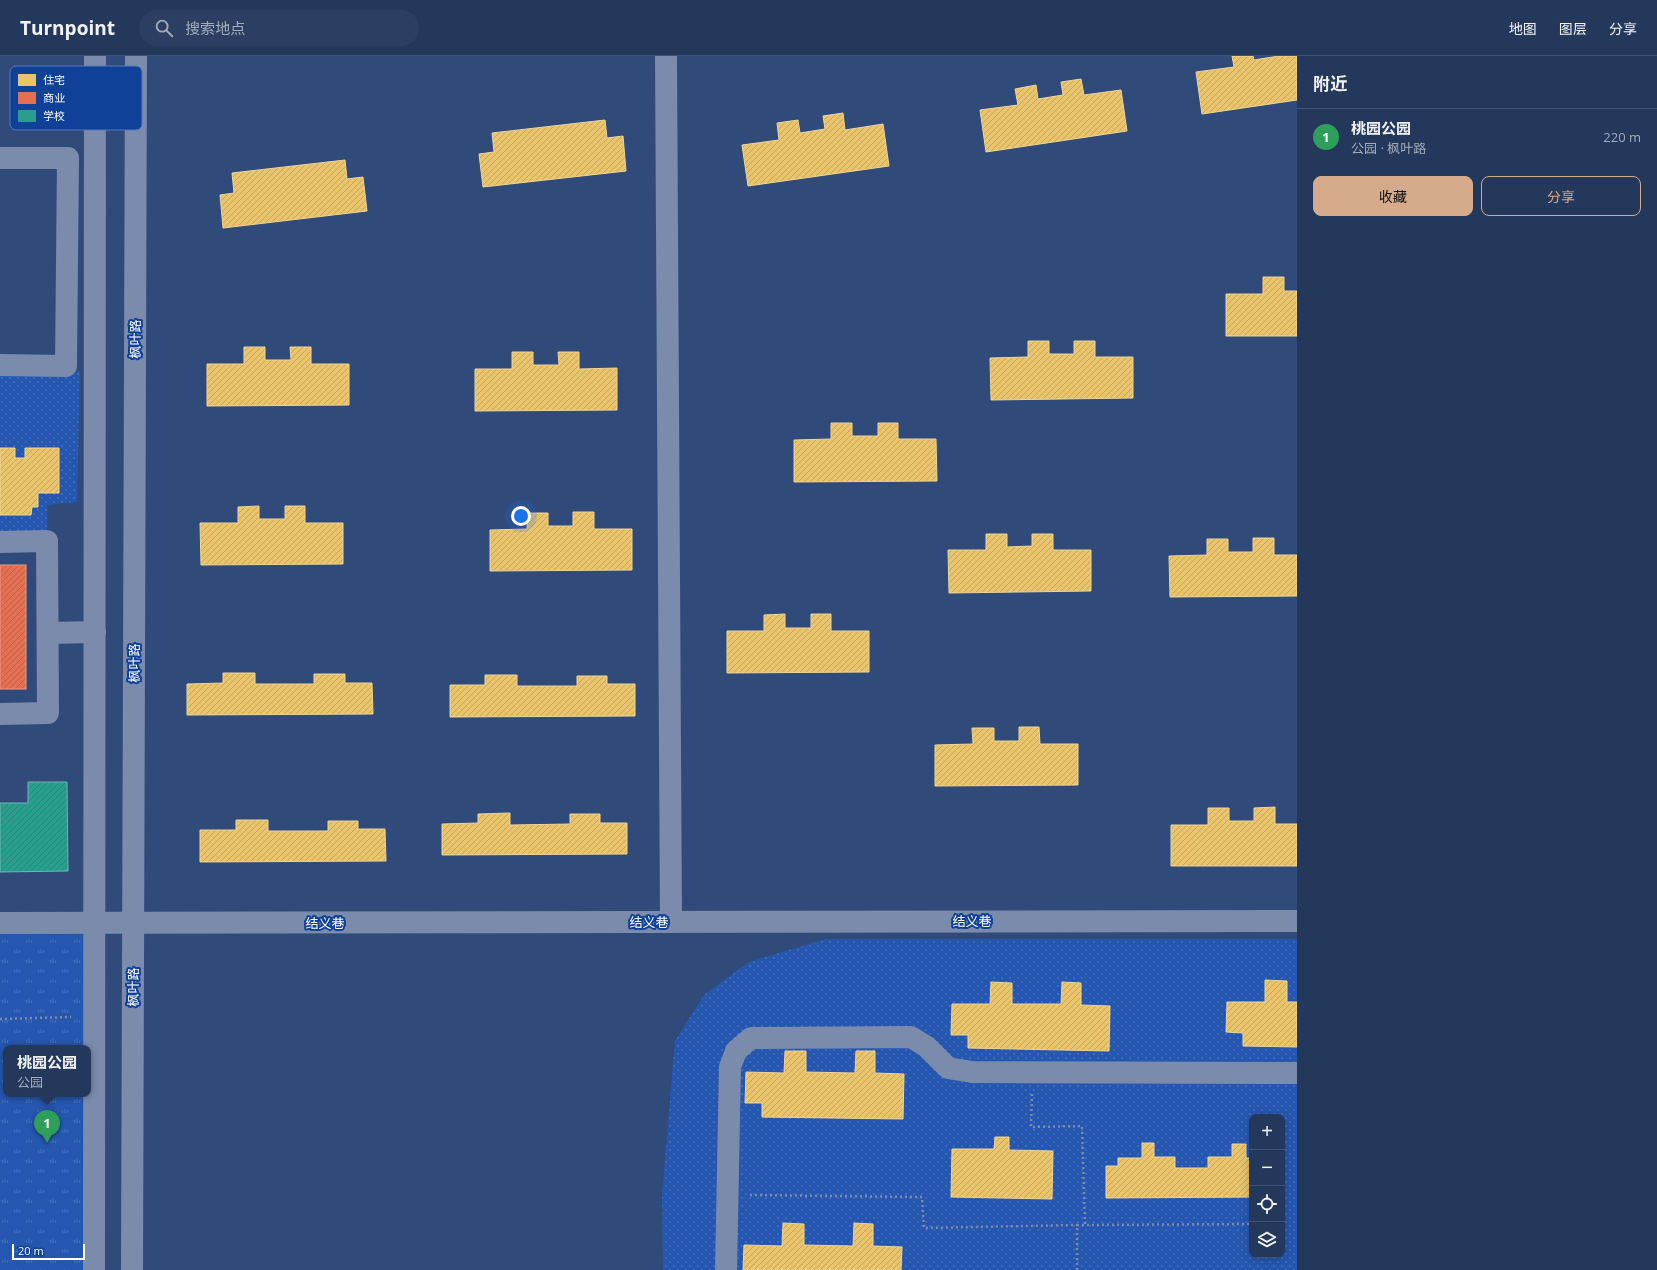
<!DOCTYPE html>
<html lang="zh">
<meta charset="utf-8">
<style>
:root{--surface:#24385c;--page:#2c3f62;--text:#f1f3f6;--muted:#a3acbb;--line:#415272;--accent:#d6ab8b}
body{margin:0;font-family:"Open Sans","Noto Sans SC",sans-serif;background:var(--page);color:var(--text)}
.controls{position:absolute;right:12px;bottom:12px;display:grid;overflow:hidden;border-radius:8px;box-shadow:0 2px 10px #0003}
.controls button{width:36px;height:36px;display:grid;place-items:center;padding:0;border:0;border-bottom:1px solid var(--line);background:var(--surface);color:var(--text);font:20px sans-serif}
.scale{position:absolute;left:12px;bottom:10px;width:73px;box-sizing:border-box;padding-left:4px;border:2px solid #fff;border-top:0;font-size:11px;line-height:14px;white-space:nowrap;color:#fff;-webkit-text-stroke:3px #104199;paint-order:stroke}
.you{position:absolute;left:521px;top:460px;width:14px;height:14px;margin:-10px;border:3px solid #fff;border-radius:50%;background:#1a73e8;box-shadow:0 0 0 6px #1a73e833}
.badge{display:grid;place-items:center;width:26px;height:26px;border-radius:50%;background:var(--accent);color:#fff;font-size:13px;font-weight:700}
.pin{position:absolute;translate:-50% -33px;filter:drop-shadow(0 1px 2px #0008)}
.pin::after{content:'';position:absolute;top:21px;width:14px;height:12px;background:inherit;clip-path:polygon(0 0,100% 0,50% 100%)}
.popup{position:absolute;left:3px;top:989px;width:88px;height:52px;box-sizing:border-box;display:grid;place-content:center;border-radius:8px;background:var(--surface);filter:drop-shadow(0 1px 3px #0005);font-size:13px;white-space:nowrap;color:var(--muted)}
.popup b{font-size:15px;color:var(--text)}
.popup::after{content:'';position:absolute;left:50%;top:100%;margin-left:-8px;border:8px solid transparent;border-top-color:var(--surface)}
.list{margin:0;padding:0;list-style:none}
h2{display:flex;justify-content:space-between;align-items:center;height:52px;margin:0;padding:0 16px;font-size:17px}
h2 small{font-size:13px;font-weight:400;color:var(--muted)}
.list li{display:grid;grid-template-columns:26px 1fr auto;gap:12px;align-items:center;box-sizing:border-box;height:56px;padding:0 16px;border-top:1px solid var(--line)}
.list b{display:block;font-size:15px;white-space:nowrap}
.list p{margin:0;font-size:13px;white-space:nowrap;color:var(--muted)}
.list em{font-size:13px;font-style:normal;color:var(--muted)}
.actions{display:flex;gap:8px;padding:12px 16px}
.actions a{flex:1;padding:9px 0;border:1px solid var(--accent);border-radius:8px;text-align:center;font-size:14px;color:var(--accent)}
.actions .main{background:var(--accent);color:#111}
.icon{flex:none;width:22px;height:22px;fill:none;stroke:currentColor;stroke-width:2;stroke-linecap:round;stroke-linejoin:round}
.map{position:relative;flex:none;width:1297px;height:1214px;overflow:hidden}
header{display:flex;align-items:center;gap:24px;box-sizing:border-box;height:56px;padding:0 20px;background:var(--surface);border-bottom:1px solid var(--line)}
header strong{font-size:19px}
nav{display:flex;gap:22px;margin-inline-start:auto;font-size:14px}
.search{width:280px;height:36px;background:var(--page);display:flex;align-items:center;gap:10px;box-sizing:border-box;padding:0 14px;border-radius:22px;color:var(--muted);font-size:15px}
main{display:flex}
aside{flex:1;background:var(--surface)}
.map>svg:first-child{display:block}
.grass{fill:url(#grass-dots);fill-rule:evenodd}
.park{fill:url(#park-tufts);fill-rule:evenodd}
.homes{fill:url(#homes-hatch);stroke:#f0d697}
.shops{fill:url(#shops-hatch);stroke:#ee9a85}
.schools{fill:url(#schools-hatch);stroke:#6abab1}
.lines{fill:none;stroke-linecap:round;stroke-linejoin:round}
.path{stroke:#7a8bac;stroke-width:2.5;stroke-dasharray:2 3;stroke-linecap:butt}
.minor{stroke:#7a8bac;stroke-width:22}
.labels{text-anchor:middle;stroke-width:4;stroke-linejoin:round;paint-order:stroke}
.street-label{font-size:13px;fill:#fff;stroke:#104199}
.key{fill:#104199;stroke:#587ab8;stroke-width:1}
.key-label{font-size:11px;fill:#fff}
</style>
<header>
<strong>Turnpoint</strong>
<div class="search"><svg class="icon" aria-label="search" viewBox="0 0 24 24"><circle cx="10" cy="10" r="6"/><path d="M15 15l6 6"/></svg>搜索地点</div>
<nav><a>地图</a><a>图层</a><a>分享</a></nav>
</header>
<main>
<div class="map">
<svg width="1297" height="1214" viewBox="0 0 1297 1214">
<defs>
<pattern id="grass-dots" width="8" height="8" patternUnits="userSpaceOnUse"><rect width="8" height="8" fill="#2557b0"/><path d="M2 2h.1M6 6h.1" fill="none" stroke="#4670bc" stroke-width="1.8" stroke-linecap="round"/></pattern>
<pattern id="park-tufts" width="24" height="20" patternUnits="userSpaceOnUse"><rect width="24" height="20" fill="#2557b0"/><path d="M3 7l-1-3M5 7V3M7 7l1-3M15 17l-1-3M17 17v-4M19 17l1-3" fill="none" stroke="#4670bc"/></pattern>
<pattern id="homes-hatch" width="6" height="6" patternUnits="userSpaceOnUse"><rect width="6" height="6" fill="#e9c46a"/><path d="M-1 1l2-2M0 6l6-6M5 7l2-2" fill="none" stroke="#c2a662"/></pattern>
<pattern id="shops-hatch" width="6" height="6" patternUnits="userSpaceOnUse"><rect width="6" height="6" fill="#e76f51"/><path d="M-1 1l2-2M0 6l6-6M5 7l2-2" fill="none" stroke="#b86450"/></pattern>
<pattern id="schools-hatch" width="6" height="6" patternUnits="userSpaceOnUse"><rect width="6" height="6" fill="#2a9d8f"/><path d="M-1 1l2-2M0 6l6-6M5 7l2-2" fill="none" stroke="#368178"/></pattern>
</defs>
<rect width="100%" height="100%" fill="#304a7a"/>
<g class="grass">
<polygon points="80,315 77,446 47,449 47,485 0,486 0,317"/>
<path d="M826 883H1297V1214H663L662 1139 675 985 704 939 749 906ZM1252 1061H1282V1199H1252Z"/>
</g>
<path class="park" d="M0 867H94V1214H0ZM6 992H88V1038H6Z"/>
<g class="homes">
<polygon points="1232,0 1253,0 1254,4 1279,0 1297,0 1297,44 1202,58 1196,16 1234,11"/>
<polygon points="1081,23 1084,39 1121,34 1127,75 986,96 980,54 1018,49 1015,33 1036,29 1038,43 1063,39 1061,26"/>
<polygon points="843,57 845,74 883,68 889,110 748,130 742,89 779,84 777,67 798,64 800,77 825,73 823,60"/>
<polygon points="605,64 607,82 623,80 626,115 483,131 479,98 494,96 492,77"/>
<polygon points="345,104 347,123 363,121 367,155 223,172 220,139 234,137 232,117"/>
<polygon points="1263,221 1284,221 1284,235 1297,235 1297,280 1226,280 1226,238 1263,238"/>
<polygon points="1028,285 1049,285 1049,298 1074,298 1074,285 1095,285 1095,301 1133,301 1133,342 991,344 990,302 1028,301"/>
<polygon points="244,291 265,291 265,304 291,304 290,291 311,291 311,308 349,308 349,349 207,350 207,308 244,308"/>
<polygon points="512,296 533,296 533,309 559,309 558,296 579,296 579,313 617,312 617,354 475,355 475,313 512,313"/>
<polygon points="831,367 852,367 852,380 878,380 878,367 898,367 898,383 936,383 937,425 794,426 794,384 831,383"/>
<polygon points="0,392 15,392 15,402 25,402 25,392 59,392 59,437 38,437 38,451 32,451 31,459 0,459"/>
<polygon points="259,450 259,463 285,463 285,450 305,450 305,467 343,467 343,508 201,509 200,467 238,467 238,451"/>
<polygon points="573,456 594,456 594,473 632,473 632,514 490,515 490,474 527,473 527,457 548,457 548,470 573,470"/>
<polygon points="986,478 1007,478 1007,491 1032,490 1032,478 1053,478 1053,494 1091,494 1091,535 949,537 948,494 986,494"/>
<polygon points="1253,482 1274,482 1274,499 1297,499 1297,540 1170,541 1169,500 1207,499 1207,483 1228,483 1228,496 1253,496"/>
<polygon points="785,558 785,572 811,572 811,558 831,558 831,575 869,575 869,616 727,617 727,575 764,575 764,559"/>
<polygon points="223,617 255,617 255,628 314,628 314,618 345,618 345,627 372,627 373,658 187,659 187,628 223,627"/>
<polygon points="485,619 517,619 517,630 577,630 577,620 607,620 607,628 635,628 635,660 450,661 450,629 485,629"/>
<polygon points="1019,671 1039,671 1040,688 1078,688 1078,729 935,730 935,689 973,688 972,672 994,672 994,685 1019,685"/>
<polygon points="1275,751 1275,768 1297,768 1297,810 1171,810 1171,769 1208,769 1208,752 1229,752 1229,765 1254,765 1254,752"/>
<polygon points="510,757 510,769 570,768 570,758 600,758 600,767 627,767 627,798 442,799 442,768 478,767 478,758"/>
<polygon points="236,764 268,764 268,775 328,775 328,765 358,765 358,773 385,773 386,805 200,806 200,774 236,774"/>
<polygon points="1265,924 1287,925 1287,946 1297,946 1297,991 1243,990 1243,977 1226,976 1227,946 1265,946"/>
<polygon points="991,926 1012,927 1012,948 1061,948 1062,926 1081,927 1081,949 1110,950 1109,995 968,992 968,979 951,979 952,948 990,948"/>
<polygon points="785,995 806,995 806,1016 855,1017 856,995 875,995 875,1017 904,1018 903,1063 762,1061 762,1047 745,1047 746,1016 784,1017"/>
<polygon points="995,1081 1009,1081 1009,1094 1053,1095 1052,1143 951,1141 952,1093 994,1093"/>
<polygon points="1142,1087 1154,1087 1154,1101 1175,1101 1175,1112 1208,1112 1208,1101 1232,1101 1232,1088 1246,1088 1246,1102 1252,1102 1252,1141 1106,1142 1106,1110 1118,1110 1118,1102 1142,1102"/>
<rect x="1282" y="1110" width="1" height="31"/>
<polygon points="783,1167 804,1168 804,1189 853,1190 854,1167 873,1168 873,1190 902,1191 901,1214 743,1214 744,1189 782,1190"/>
</g>
<rect class="shops" x="0" y="509" width="26" height="124"/>
<polygon class="schools" points="28,726 67,726 68,815 0,816 0,747 28,747"/>
<g class="lines">
<g class="path">
<polyline points="0,963 71,961"/>
<polyline points="1032,1038 1031,1071 1082,1070 1085,1169"/>
<polyline points="750,1139 922,1141 924,1172 1077,1169"/>
<polyline points="1077,1214 1077,1169 1252,1168"/>
</g>
<g class="minor">
<polyline points="666,0 671,866"/>
<polyline points="0,102 68,102 66,310 0,309"/>
<polyline points="0,486 47,485 48,657 0,658"/>
<polyline points="48,577 95,576"/>
<polyline points="0,867 1297,865"/>
<polyline points="94,1214 95,0"/>
<polyline points="132,1214 136,0"/>
<polyline points="726,1214 730,1011 736,995 751,982 911,981 927,991 948,1012 972,1016 1297,1017"/>
</g>
</g>
<g class="labels">
<g class="street-label">
<text transform="translate(135 283) rotate(-90)" y="5">枫叶路</text>
<text transform="translate(134 607) rotate(-90)" y="5">枫叶路</text>
<text x="972" y="870">结义巷</text>
<text x="649" y="871">结义巷</text>
<text x="325" y="872">结义巷</text>
<text transform="translate(133 931) rotate(-90)" y="5">枫叶路</text>
</g>
</g>
<rect x="10" y="10" width="132" height="64" rx="6" class="key"/>
<rect x="18" y="18" width="18" height="12" fill="#e9c46a"/>
<rect x="18" y="36" width="18" height="12" fill="#e76f51"/>
<rect x="18" y="54" width="18" height="12" fill="#2a9d8f"/>
<g class="key-label">
<text x="43" y="28">住宅</text>
<text x="43" y="46">商业</text>
<text x="43" y="64">学校</text>
</g>
</svg>
<div class="controls">
<button>+</button>
<button>−</button>
<button><svg class="icon" aria-label="locate" viewBox="0 0 24 24"><circle cx="12" cy="12" r="6"/><path d="M12 2v4M12 18v4M2 12h4M18 12h4"/></svg></button>
<button><svg class="icon" aria-label="layers" viewBox="0 0 24 24"><path d="M12 4l9 5-9 5-9-5zM3 14l9 5 9-5"/></svg></button>
</div>
<div class="scale">20 m</div>
<div class="you"></div>
<div class="pin badge" style="left:47px;top:1087px;background:#2e9e5b">1</div>
<div class="popup"><b>桃园公园</b>公园</div>
</div>
<aside>
<h2>附近<small></small></h2>
<ul class="list">
<li><span class="badge" style="background:#2e9e5b">1</span><div><b>桃园公园</b><p>公园 · 枫叶路</p></div><em>220 m</em></li>
</ul>
<div class="actions"><a class="main">收藏</a><a>分享</a></div>
</aside>
</main>
